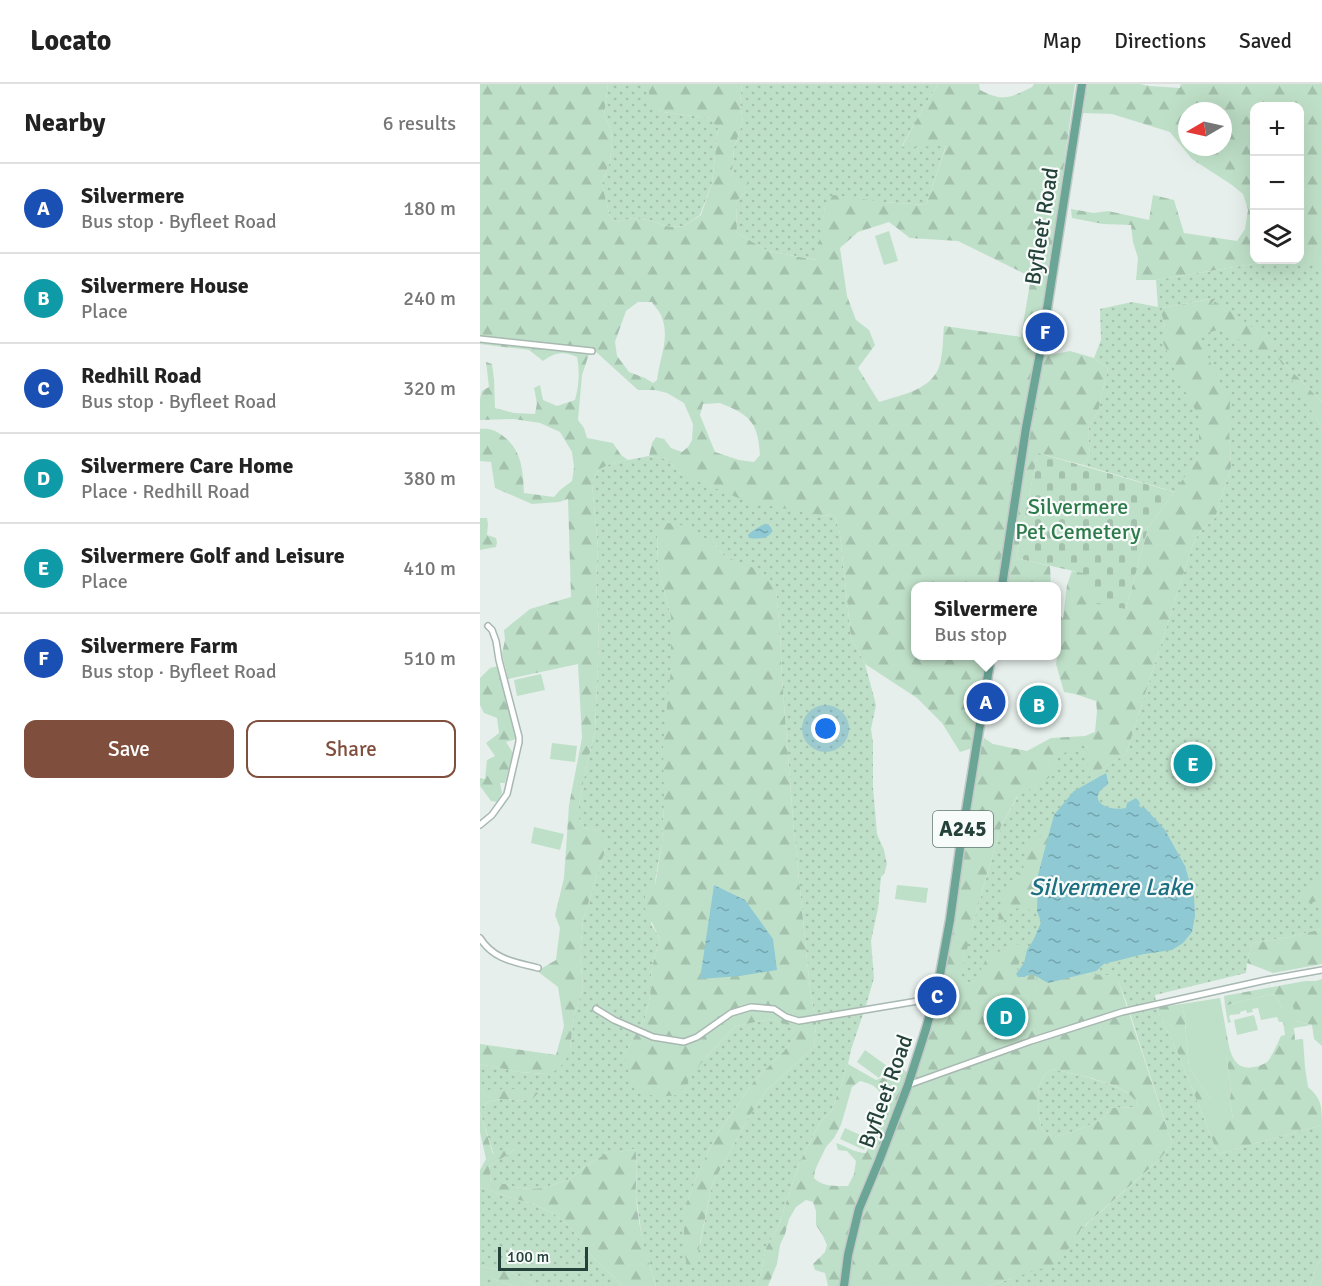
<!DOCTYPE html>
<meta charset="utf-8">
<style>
:root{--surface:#fff;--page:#f6f6f6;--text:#222;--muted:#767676;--line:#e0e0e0;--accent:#804e3d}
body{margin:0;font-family:Signika,sans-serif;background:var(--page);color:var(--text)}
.controls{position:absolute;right:18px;top:18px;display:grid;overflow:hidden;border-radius:12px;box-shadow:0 6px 24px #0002}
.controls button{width:54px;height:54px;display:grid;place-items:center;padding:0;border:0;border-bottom:2px solid var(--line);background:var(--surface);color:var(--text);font:30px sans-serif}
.compass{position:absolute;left:698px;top:18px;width:54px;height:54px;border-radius:50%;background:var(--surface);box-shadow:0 6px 24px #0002;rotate:261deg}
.scale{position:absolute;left:18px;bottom:15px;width:90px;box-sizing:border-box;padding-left:6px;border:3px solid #24423a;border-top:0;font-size:16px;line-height:21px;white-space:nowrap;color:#24423a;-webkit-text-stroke:4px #f7fbf9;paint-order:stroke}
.you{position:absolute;left:346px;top:645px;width:21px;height:21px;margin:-15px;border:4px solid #fff;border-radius:50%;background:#1a73e8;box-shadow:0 0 0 9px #1a73e833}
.badge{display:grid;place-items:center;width:39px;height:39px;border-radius:50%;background:var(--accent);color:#fff;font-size:20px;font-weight:700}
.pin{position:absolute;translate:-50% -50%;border:3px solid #fff;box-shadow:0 2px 6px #0006}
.popup{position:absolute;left:431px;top:498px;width:150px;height:78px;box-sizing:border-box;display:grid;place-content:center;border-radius:12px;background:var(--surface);filter:drop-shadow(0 2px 4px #0005);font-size:20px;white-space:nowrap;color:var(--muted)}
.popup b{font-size:22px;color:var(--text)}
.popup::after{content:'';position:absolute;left:50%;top:100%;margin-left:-12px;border:12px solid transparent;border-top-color:var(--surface)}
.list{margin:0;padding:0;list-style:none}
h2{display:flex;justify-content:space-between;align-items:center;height:78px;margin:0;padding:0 24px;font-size:26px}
h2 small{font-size:20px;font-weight:400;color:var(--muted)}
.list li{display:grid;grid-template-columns:39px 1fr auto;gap:18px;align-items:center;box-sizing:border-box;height:90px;padding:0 24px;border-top:2px solid var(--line)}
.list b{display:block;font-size:22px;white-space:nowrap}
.list p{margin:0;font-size:20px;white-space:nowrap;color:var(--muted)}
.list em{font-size:20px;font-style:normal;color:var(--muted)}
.actions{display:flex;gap:12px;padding:18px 24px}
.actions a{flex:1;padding:14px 0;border:2px solid var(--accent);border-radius:12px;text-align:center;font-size:21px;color:var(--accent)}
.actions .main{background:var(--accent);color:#fff}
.icon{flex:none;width:33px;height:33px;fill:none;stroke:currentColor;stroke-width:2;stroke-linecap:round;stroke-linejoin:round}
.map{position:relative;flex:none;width:842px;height:1202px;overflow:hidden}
header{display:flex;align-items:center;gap:36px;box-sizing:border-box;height:84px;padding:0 30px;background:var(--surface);border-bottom:2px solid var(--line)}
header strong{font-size:28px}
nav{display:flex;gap:33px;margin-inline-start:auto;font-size:21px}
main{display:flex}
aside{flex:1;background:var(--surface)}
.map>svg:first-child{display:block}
.grass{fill:url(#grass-dots);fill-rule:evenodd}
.forest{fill:url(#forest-firs);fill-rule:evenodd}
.cemetery{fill:url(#cemetery-stones)}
.garden{fill:#bfe0c8}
.water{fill:url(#water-ripples)}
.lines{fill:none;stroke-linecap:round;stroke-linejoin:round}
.street-casing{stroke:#a8b8b2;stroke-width:8}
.primary-casing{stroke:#c2cac8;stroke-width:11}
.street{stroke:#fff;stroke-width:5}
.primary{stroke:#6aa596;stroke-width:8}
.labels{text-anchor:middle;stroke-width:4.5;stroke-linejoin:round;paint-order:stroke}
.shield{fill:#f7fbf9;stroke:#637a73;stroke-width:1.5}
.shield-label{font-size:21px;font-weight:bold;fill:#24423a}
.street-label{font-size:22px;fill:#24423a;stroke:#f7fbf9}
.park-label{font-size:22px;fill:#2d7a4b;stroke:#f7fbf9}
.water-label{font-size:24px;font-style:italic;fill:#1c6f80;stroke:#f7fbf9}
</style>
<header>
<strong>Locato</strong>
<nav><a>Map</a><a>Directions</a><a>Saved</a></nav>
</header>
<main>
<aside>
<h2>Nearby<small>6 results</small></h2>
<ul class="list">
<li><span class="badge" style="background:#1a4fb4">A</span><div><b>Silvermere</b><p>Bus stop · Byfleet Road</p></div><em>180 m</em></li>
<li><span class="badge" style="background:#0f9aa8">B</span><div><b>Silvermere House</b><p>Place</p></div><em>240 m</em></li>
<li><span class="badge" style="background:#1a4fb4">C</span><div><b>Redhill Road</b><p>Bus stop · Byfleet Road</p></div><em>320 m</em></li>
<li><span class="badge" style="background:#0f9aa8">D</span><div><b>Silvermere Care Home</b><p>Place · Redhill Road</p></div><em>380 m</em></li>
<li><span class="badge" style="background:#0f9aa8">E</span><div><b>Silvermere Golf and Leisure</b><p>Place</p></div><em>410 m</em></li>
<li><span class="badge" style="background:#1a4fb4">F</span><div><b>Silvermere Farm</b><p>Bus stop · Byfleet Road</p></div><em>510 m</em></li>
</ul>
<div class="actions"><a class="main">Save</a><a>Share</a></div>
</aside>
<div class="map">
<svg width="842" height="1202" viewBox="0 0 842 1202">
<defs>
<pattern id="grass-dots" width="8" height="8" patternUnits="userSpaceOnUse" patternTransform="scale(1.5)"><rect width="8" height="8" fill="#bfe0c8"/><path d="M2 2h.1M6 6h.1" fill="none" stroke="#a4c1ad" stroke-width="1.8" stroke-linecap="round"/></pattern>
<pattern id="forest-firs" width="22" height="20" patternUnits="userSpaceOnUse" patternTransform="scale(1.5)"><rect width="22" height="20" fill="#bfe0c8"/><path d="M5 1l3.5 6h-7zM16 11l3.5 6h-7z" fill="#a4c1ad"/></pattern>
<pattern id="cemetery-stones" width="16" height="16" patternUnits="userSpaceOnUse" patternTransform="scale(1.5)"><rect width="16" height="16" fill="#bfe0c8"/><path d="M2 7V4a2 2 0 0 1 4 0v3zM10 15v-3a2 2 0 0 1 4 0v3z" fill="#a4c1ad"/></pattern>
<pattern id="water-ripples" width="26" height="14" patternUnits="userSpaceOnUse" patternTransform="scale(1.5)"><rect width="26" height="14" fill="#8ec9d4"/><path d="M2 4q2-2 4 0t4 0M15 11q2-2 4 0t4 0" fill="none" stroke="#74a5ad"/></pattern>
</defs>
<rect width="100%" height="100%" fill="#e6efeb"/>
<g class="grass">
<polygon points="128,0 169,0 169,19 182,28 230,34 238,44 232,99 220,131 204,142 190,143 168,136 153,134 138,138 130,133 122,100 130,77 132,58 131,46 124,31"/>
<polygon points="262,0 458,0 438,33 422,62 466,61 446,121 405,118 345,124 337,176 288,167 257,149 256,118 266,107 252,91 254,64 263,37 260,19"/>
<polygon points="785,178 842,178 842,318 800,275 842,344 842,845 809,853 772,859 767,879 766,889 675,911 677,926 698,969 738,1070 842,1041 842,1174 837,1182 830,1202 509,1202 533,1194 568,1175 680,1075 692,1059 647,920 639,899 629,892 603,890 544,904 501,895 475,902 521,742 554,684 580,662 601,659 608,664 609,692 646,670 713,460 719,449 735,434 751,383 749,343 746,316 733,294 709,249 725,226 735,214 682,224 682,232 688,255 694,268 696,286 713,312 723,332 719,373 695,408 603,381 610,371 608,352 609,341 618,328 628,284 614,274 621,256 620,225 652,218 678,223 676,196"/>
<path d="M169 372 187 375 199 389 340 431 355 432 360 450 371 554 385 580 396 621 391 645 393 659V703L397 750 404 766 407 780 404 790 401 793 398 824 391 857 394 894 387 918 371 966 368 980 366 984 363 995 352 1026 340 1038 319 1080 298 1143 286 1164 281 1189 276 1202H176L163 1161 156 1111 157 1074 155 1065 139 1068H128L103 1084 90 1095 63 1104 49 1105 34 1103 26 1100H14L10 1099 11 1093 9 1082 29 1070 35 1065 29 1064 14 1071 0 1028V1025C12 1011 29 1016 45 1017L9 1006H0V980L39 988 64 990 90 965 94 931 103 904 100 870 103 836 126 763 117 746 104 744 99 735V721L105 689 115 647 119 553 116 495 118 464 112 399 118 386 132 379ZM177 446 233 459 244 472 260 479 296 507 300 546 302 594 313 736 330 905 336 940 334 963 286 1007 267 1036 232 1101 220 1161 204 1125 221 1082 238 1049 274 997 304 967 315 953 312 942 292 935 256 942 225 974 145 969 165 934 170 913 172 883 180 855 171 840 176 791 182 760 191 585V533L178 483Z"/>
<path d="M573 985C592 990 656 1001 658 1023L629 1024C627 1027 626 1030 624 1033 614 1041 586 1050 574 1053L562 1046C558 1028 552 995 573 985Z"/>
<polygon points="0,1103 22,1111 53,1120 73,1129 92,1145 111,1171 143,1202 56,1202 31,1188 0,1182"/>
<polygon points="0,1194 11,1194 33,1202 0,1202"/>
</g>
<g class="forest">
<path d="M0 0H128L124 31 131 46 132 58 130 77 122 100 130 133 138 138 153 134 168 136 190 143 204 142 221 131 232 99 238 44 229 34 182 28 169 20V0H262L260 19 263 37 254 64 252 91 269 98 266 107 256 118 257 149 288 167 336 176 345 124 353 111 405 118 446 121 466 62 422 63 438 33 458 0H499L500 6C523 18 530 14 552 3L554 0H595L576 139 568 182 560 265 570 271 590 267 614 274 628 284 618 328 609 341 608 352 610 371 603 381 558 369 536 474 570 482 571 502H436V572H511L497 663H502L504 654 513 660 547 667 571 654 605 652 615 648 617 627 616 617 595 610 584 608 576 580 580 559H577V525L583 535 587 501 592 487 595 488 600 468 646 525 668 444 719 373V333L701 300 683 258 685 243 682 232V224L736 214 731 220 739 219 794 259 786 274 742 244 720 252 731 280 750 318 749 341 751 383 735 434 719 449 713 460 646 670 608 693V664L604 661 574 673 575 690 537 713 521 742 493 839 480 896 487 899 496 896 507 873 536 860 546 864 540 876 535 893 554 890 555 902 556 901V890L588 894 603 890 629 891 639 899 692 1059 680 1075 601 1145 590 1163 575 1180 509 1202H348L345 1189 335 1186 333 1180 345 1168 347 1161 342 1150 336 1141V1127L333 1118 326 1116 316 1123 309 1135 305 1150 300 1161 297 1180 288 1202H276L281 1189 286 1164 298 1143 319 1080 340 1038 352 1026 363 995 366 984 368 980 396 996 402 994 410 983 424 986 430 991 459 896 496 663 480 668 462 639 437 614 385 580 371 554 360 450 355 432 340 431 268 418 199 389 187 375 169 372 172 359 176 353 184 355 191 364 202 368 208 363 212 356 213 340 204 319 187 309 175 306H158L115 267 109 270 102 291 98 336 104 344 107 354 133 359 141 371 148 376 132 379 118 386 112 399 118 464 116 495 119 553 115 647 105 689 99 721V735L104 744 117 746 124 750 126 763 103 836 100 870 103 904 94 931 90 965 85 978 75 987 64 990 39 988 0 980V960L76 971 84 942 78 903 57 887 76 876 80 844 75 831 84 794 89 721 102 654 98 580 28 595 22 570 25 556 24 546 50 525 91 513 88 415 79 418 52 420 15 404 11 378 0 377V345C10 344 15 346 23 352 42 366 43 387 44 409L74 413 80 406 92 397 94 383 92 368 80 348 60 339 34 335 0 336V315L2 307 9 303 6 278 12 280 14 295 15 324 34 329 55 330 57 319 54 304 60 301 63 316 77 322 95 316C99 301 100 289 97 273 84 267 75 268 63 277L49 266 0 260ZM409 138 430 154 478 157 551 193 541 253 464 242C463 254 463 268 460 280 453 306 421 311 399 318L378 284 395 261 389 246 376 236 367 212 360 164 378 148ZM158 218H172C175 223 181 229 182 234 190 255 179 276 177 296L173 299 165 294 149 288 137 272 135 258 146 227ZM240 319C270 331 278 338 280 371L274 378 259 376 235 368 220 331 223 320ZM573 985C592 990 655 1000 658 1023L629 1024C627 1027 626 1030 624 1033 614 1041 586 1050 574 1053L562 1046C558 1028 552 995 573 985ZM380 997C396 1001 400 1005 405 1020L399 1031 392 1035 389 1061 386 1069C375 1069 366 1062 356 1059L358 1066 367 1067 376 1077 374 1090 368 1102C356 1102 342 1103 334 1094L335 1086 346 1063 354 1054 361 1041 372 1003Z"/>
<path d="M607 0H660L670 2 700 4 701 0H842V178H785L676 196H656L658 174 653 158 651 141 623 140 592 134 591 125 614 129 628 127 669 136 673 111 694 116 704 149 757 157 765 145 768 126 763 110 752 101 712 75 690 48 632 30 603 29ZM820 22V176H774V22ZM707 27H743V63H707Z"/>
<polygon points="797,272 842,318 842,344"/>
<polygon points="0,434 7,434 8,440 7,451 16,454 17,458 16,463 0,466"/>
<polygon points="182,438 206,442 233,459 244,472 281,487 291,496 296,507 300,546 302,594 313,736 330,905 336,940 334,963 286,1007 267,1036 232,1101 215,1183 207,1181 204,1166 204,1125 221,1082 238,1049 274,997 304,967 315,953 312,943 292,935 256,942 225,974 198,1011 177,1013 155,1006 149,991 145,969 165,934 170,913 172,883 180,855 165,825 165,811 175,801 182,760 184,717 183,661 191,585 191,533 178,483 177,446"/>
<polygon points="18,582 36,655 26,658 33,669 25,699 20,699 22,709 17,718 11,717 0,702 0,694 5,695 7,676 15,672 6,659 19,649 17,634 4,629 0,621 0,594 10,584"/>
<path d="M565 744H579L560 821 553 827C542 822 536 823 526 830L520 853 515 852 522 816 526 807 536 799 537 791 543 785 549 759 560 753Z"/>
<path d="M842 792V815L831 819 825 818C819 807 834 799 842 792Z"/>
<polygon points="842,845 842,880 793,889 767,879 772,859 809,853"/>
<polygon points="842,895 842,962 834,955 832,941 816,937 803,925 794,910 766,916 745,922 744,912 825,897 836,897"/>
<path d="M702 920 705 934 706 951 709 983 731 1016 753 1035 750 1016 751 1000 746 973V946C749 962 751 988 774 983 777 983 784 980 787 978 792 973 798 958 801 952L805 951 803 937H810L814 944 815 956 823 955 825 983 828 1003C842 1015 842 1023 842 1041L738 1070 698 969 677 926V923Z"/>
<path d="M29 1005 50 1006 58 1009C45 1028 19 1003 0 1025V1006Z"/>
<path d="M0 1028 13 1070 29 1064H36L29 1070 9 1082 11 1093 10 1098 14 1100H26L34 1103 49 1105 63 1104 90 1095 103 1084 128 1068H139L155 1065C159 1080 155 1096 156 1111 158 1142 166 1172 176 1202H143L111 1171 92 1145 73 1129 53 1120 22 1111 0 1103V1086L6 1075 0 1048Z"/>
<polygon points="842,1174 842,1202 830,1202 837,1182"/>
<polygon points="0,1182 31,1188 56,1202 33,1202 11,1194 0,1194"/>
</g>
<polygon class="cemetery" points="558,369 694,408 668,444 646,525 612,519 611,491 536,474"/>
<g class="garden">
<polygon points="409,147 418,177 404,181 395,152"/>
<polygon points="61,590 65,606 37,612 34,596"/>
<polygon points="72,659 97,662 95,678 70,675"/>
<polygon points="54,743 84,750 80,766 51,759"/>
<polygon points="417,801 448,804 446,819 415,815"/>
<polygon points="794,910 803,925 813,922 816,937 832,941 814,944 810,938 799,938 797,933 781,936 778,924 772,925 773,928 767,929 766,926 760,928 760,930 750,931 749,933 751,938 748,939 745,922 766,916"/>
<polygon points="740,914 746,946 746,973 751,1000 750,1016 753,1035 734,1040 726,1026 731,1016 709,983 706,951 705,934 702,920"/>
<polygon points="774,931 778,946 757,951 754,936"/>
<polygon points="385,966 407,982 399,994 377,978"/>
<polygon points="365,1044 389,1055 384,1066 360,1055"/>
</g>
<g class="water">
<path d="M288 440 292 445C291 456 277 455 269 454L268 451C272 446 277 445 282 441Z"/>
<path d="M626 689 628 698 627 701C625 703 622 704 620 707 610 722 636 727 646 724L647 719 656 714 660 719 659 722 662 724H665L685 746 705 782 714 812 715 832 712 848 703 859 692 866 664 870 624 880 616 887 568 899 552 890 544 893H538L536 890 544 879 547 866 554 855 561 838 557 827 558 791 574 731 594 707Z"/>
<polygon points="234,801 265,816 293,855 297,886 260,892 220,895"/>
</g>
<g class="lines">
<g class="street-casing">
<g id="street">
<polyline points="0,255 112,267"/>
<polyline points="0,741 12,731 27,710 39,658 39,653 19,576 16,557 12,546 8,542"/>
<path d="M0 854C14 876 35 878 58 884"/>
<polyline points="116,925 134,936 173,953 204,958 217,953 251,929 271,923 294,925 306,933 319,937 438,917 453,918"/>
<polyline points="428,1001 551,957 642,928 786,896 842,886"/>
</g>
</g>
<g class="primary-casing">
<g id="primary">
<polyline points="522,502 546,344 561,264 602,0"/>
<polyline points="364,1202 368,1171 379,1125 399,1077 428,1001 446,945 459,896 470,836 480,764 511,572"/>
</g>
</g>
<use href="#street" class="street"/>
<use href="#primary" class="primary"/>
</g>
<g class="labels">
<rect class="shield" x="453" y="727" width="60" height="36" rx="4.5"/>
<g class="shield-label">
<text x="483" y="752">A245</text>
</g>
<g class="street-label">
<text transform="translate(561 142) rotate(-81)" y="8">Byfleet Road</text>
<text transform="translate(405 1007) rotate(-70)" y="8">Byfleet Road</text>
</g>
<g class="park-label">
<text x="598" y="430">Silvermere<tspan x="598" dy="25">Pet Cemetery</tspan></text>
</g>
<g class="water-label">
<text x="631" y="811">Silvermere Lake</text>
</g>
</g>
</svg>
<div class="controls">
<button>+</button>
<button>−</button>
<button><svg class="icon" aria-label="layers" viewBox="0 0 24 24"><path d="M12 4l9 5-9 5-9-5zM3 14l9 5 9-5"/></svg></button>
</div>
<svg class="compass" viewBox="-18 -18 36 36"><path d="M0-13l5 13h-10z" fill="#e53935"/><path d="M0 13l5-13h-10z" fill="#767676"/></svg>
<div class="scale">100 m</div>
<div class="you"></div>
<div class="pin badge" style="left:506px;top:618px;background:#1a4fb4">A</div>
<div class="popup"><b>Silvermere</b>Bus stop</div>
<div class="pin badge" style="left:559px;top:621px;background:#0f9aa8">B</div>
<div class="pin badge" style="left:457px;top:912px;background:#1a4fb4">C</div>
<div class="pin badge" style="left:526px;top:933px;background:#0f9aa8">D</div>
<div class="pin badge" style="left:713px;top:680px;background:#0f9aa8">E</div>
<div class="pin badge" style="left:565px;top:248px;background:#1a4fb4">F</div>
</div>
</main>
